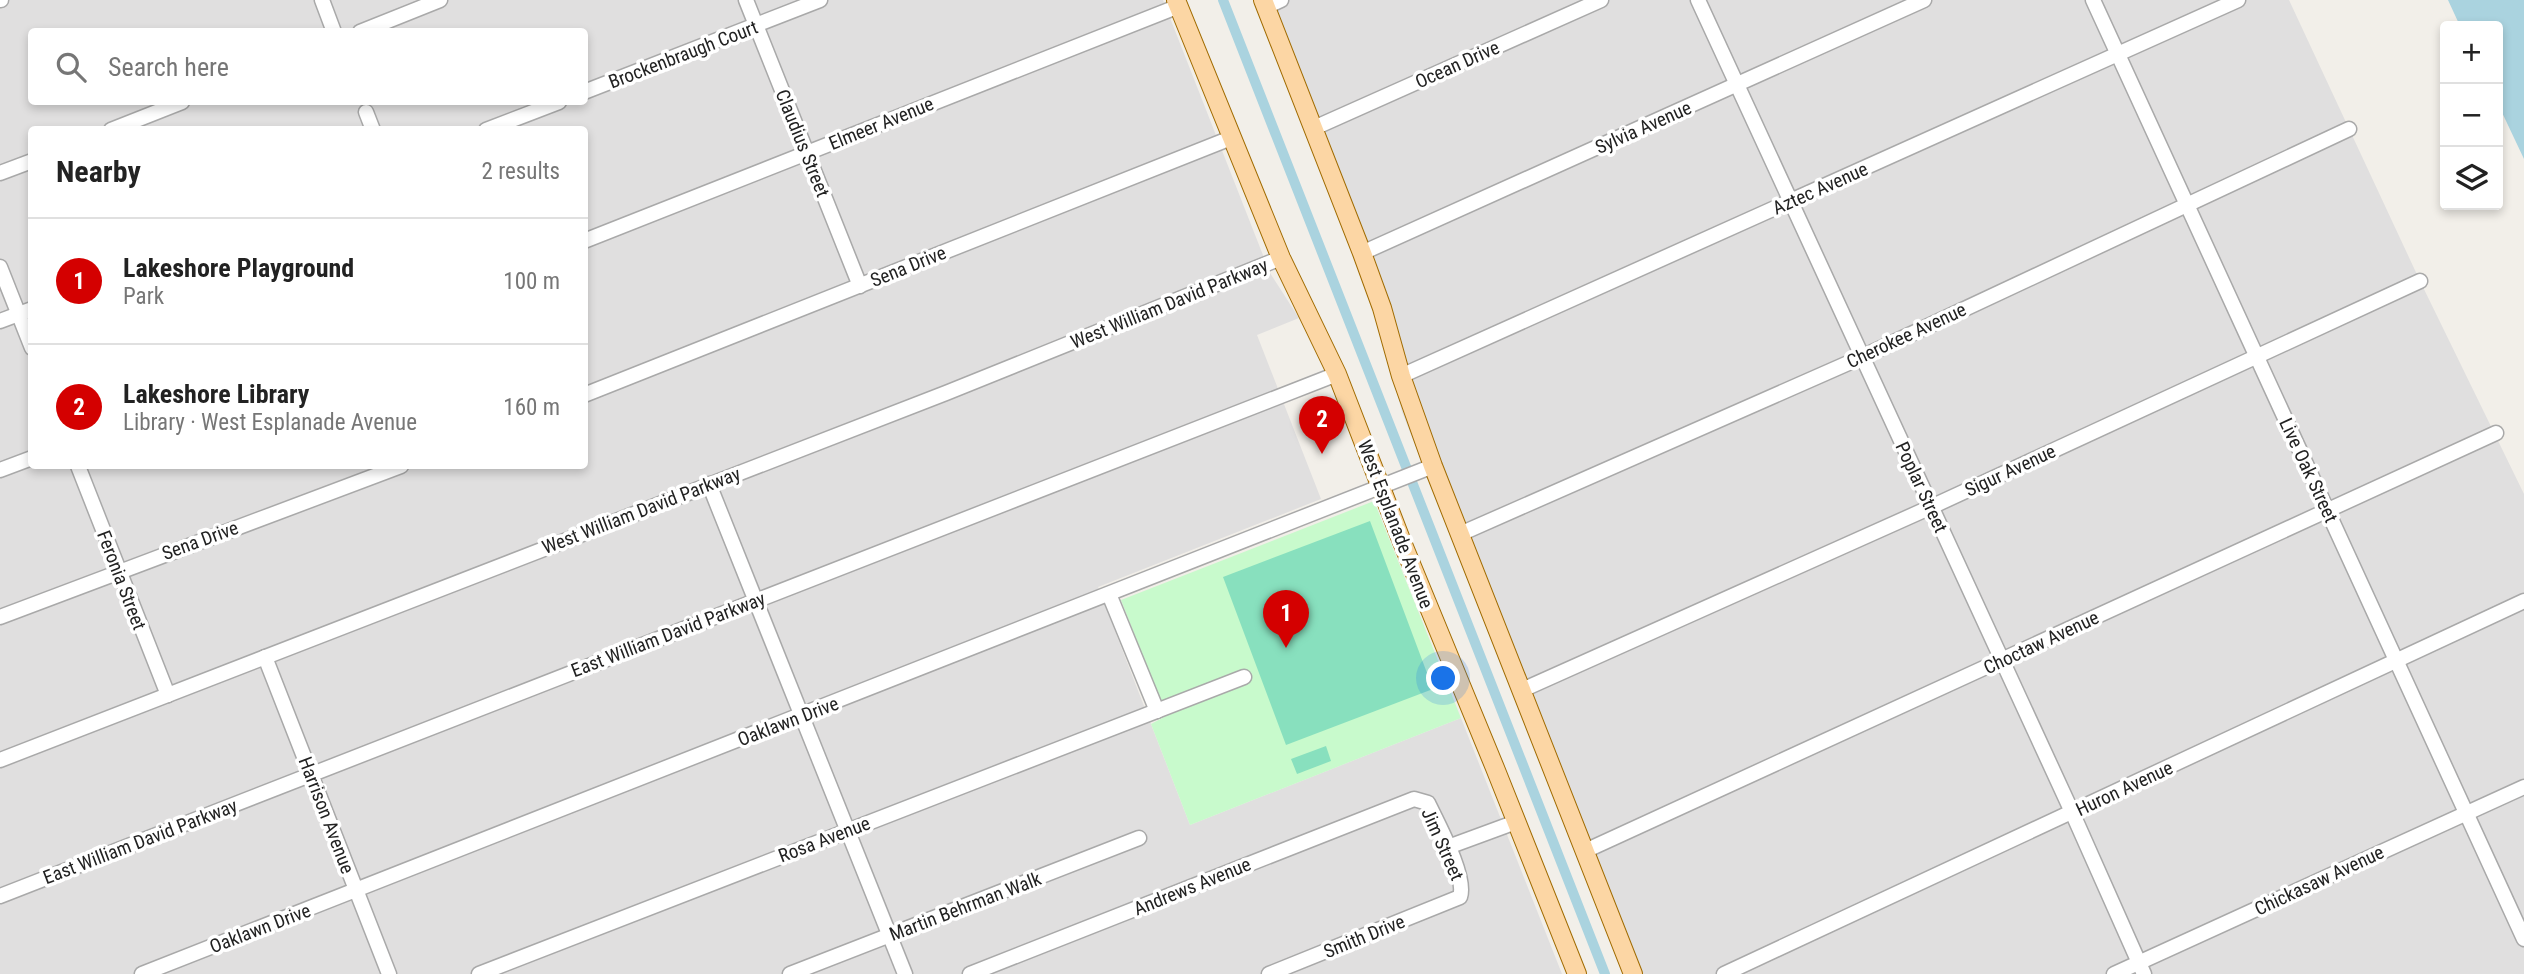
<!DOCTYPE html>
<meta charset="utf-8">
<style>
:root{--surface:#fff;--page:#f2f2f2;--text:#222;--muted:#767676;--line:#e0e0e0;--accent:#d40000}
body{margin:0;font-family:"Roboto Condensed",sans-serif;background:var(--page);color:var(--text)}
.controls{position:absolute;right:21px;top:21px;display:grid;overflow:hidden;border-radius:7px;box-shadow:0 4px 10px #0003}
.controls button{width:63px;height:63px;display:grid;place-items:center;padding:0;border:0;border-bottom:2px solid var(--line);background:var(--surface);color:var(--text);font:35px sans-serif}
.you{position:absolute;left:1444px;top:679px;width:24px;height:24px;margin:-18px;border:5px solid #fff;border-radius:50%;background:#1a73e8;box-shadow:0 0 0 10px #1a73e833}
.badge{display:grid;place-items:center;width:46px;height:46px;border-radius:50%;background:var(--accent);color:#fff;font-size:23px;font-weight:700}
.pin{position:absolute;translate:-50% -58px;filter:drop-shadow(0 2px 4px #0008)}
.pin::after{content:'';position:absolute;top:37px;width:24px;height:21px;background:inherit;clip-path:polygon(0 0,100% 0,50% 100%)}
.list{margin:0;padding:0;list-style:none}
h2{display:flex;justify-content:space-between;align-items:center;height:91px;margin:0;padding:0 28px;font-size:30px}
h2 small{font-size:23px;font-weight:400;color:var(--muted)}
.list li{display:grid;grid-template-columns:46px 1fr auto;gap:21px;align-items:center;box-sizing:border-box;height:126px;padding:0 28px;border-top:2px solid var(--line)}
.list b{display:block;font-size:26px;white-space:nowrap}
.list p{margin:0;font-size:23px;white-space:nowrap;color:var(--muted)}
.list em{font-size:23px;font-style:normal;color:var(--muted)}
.icon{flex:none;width:38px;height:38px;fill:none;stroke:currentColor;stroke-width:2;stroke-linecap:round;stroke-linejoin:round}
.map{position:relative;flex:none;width:2524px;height:974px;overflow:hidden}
.search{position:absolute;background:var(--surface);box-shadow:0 4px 10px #0003;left:28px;top:28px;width:560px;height:77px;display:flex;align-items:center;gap:18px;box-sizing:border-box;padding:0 24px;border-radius:7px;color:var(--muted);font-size:26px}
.panel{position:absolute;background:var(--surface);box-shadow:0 4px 10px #0003;left:28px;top:126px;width:560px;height:343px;border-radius:7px}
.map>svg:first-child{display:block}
.residential{fill:#e0dfdf;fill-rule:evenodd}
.park{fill:#c8facc}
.pitch{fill:#88e0be}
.water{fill:#aad3df}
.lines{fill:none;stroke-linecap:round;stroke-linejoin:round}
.canal{stroke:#aad3df;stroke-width:10}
.minor-casing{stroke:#a9a9a9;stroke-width:17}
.major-casing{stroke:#a06b00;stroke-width:20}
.minor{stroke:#fff;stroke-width:14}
.major{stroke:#fcd6a4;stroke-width:18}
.labels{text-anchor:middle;stroke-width:7;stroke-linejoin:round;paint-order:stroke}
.street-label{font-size:19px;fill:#222;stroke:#fff}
</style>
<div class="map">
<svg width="2524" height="974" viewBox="0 0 2524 974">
<rect width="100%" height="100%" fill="#f2efe9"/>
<g class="residential">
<path d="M0 0H1163L1270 273 1299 318 1257 335 1321 499 1098 587 1190 825 1461 718 1562 974H0ZM32 32H584V102H32ZM32 130H584V466H32Z"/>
<polygon points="1254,0 2289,0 2420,281 2524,494 2524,974 1623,974 1402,412 1377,316"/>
</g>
<polygon class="park" points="1374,501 1461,718 1190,825 1151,724 1166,716 1121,600"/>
<g class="pitch">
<polygon points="1370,521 1433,689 1286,745 1223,577"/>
<polygon points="1326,746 1331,761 1297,774 1291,759"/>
</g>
<polygon class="water" points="2448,0 2524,0 2524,159 2498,104 2498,26 2460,26"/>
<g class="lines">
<polyline class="canal" points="1223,0 1605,974"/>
<g class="minor-casing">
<g id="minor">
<polyline points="0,0 1,0"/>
<polyline points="322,0 334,32"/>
<polyline points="746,0 860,286"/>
<polyline points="1698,0 2072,812 2144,974"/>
<polyline points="2093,0 2524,939"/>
<polyline points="1266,7 1281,0"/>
<polyline points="360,32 440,0"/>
<polyline points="584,92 820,0"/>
<polyline points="366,112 373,130"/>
<polyline points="1314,128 1601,0"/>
<polyline points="111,130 182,102"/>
<polyline points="486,130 559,102"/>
<polyline points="0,173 32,161"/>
<polyline points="584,241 1179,6"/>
<polyline points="1362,253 1924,0"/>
<polyline points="0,267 32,348"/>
<polyline points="0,321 32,309"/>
<polyline points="1401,376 2238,0"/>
<polyline points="584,395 1231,138"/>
<polyline points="78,466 168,695"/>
<polyline points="0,470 32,458"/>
<polyline points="709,484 905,974"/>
<polyline points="1460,534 1862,357 2349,129"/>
<polyline points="1109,594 1157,711"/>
<polyline points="0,617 401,466"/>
<polyline points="265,657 389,974"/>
<polyline points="1522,690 1931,507 2420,281"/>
<polyline points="0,760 946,393 1281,258"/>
<polyline points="1448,847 1516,822"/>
<polyline points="1585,851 2496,433"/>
<polyline points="0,896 1337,374"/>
<polyline points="142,974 1433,466"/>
<polyline points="479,974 1244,677"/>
<polyline points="790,974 1139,838"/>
<path d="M970 974 1414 799 1428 803C1438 824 1467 877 1460 897L1269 974"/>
<polyline points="1724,974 2524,601"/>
<polyline points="2114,974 2524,787"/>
</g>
</g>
<g class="major-casing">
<g id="major">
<polyline points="1176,0 1281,258 1337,374 1402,542 1495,768 1577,974"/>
<polyline points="1263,0 1362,253 1382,308 1401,376 1433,466 1633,974"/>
</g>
</g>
<use href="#minor" class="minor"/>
<use href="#major" class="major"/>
</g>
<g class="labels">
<g class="street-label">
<text transform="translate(683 54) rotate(-21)" y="7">Brockenbraugh Court</text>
<text transform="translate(1457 64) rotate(-24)" y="7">Ocean Drive</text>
<text transform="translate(881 123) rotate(-22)" y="7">Elmeer Avenue</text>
<text transform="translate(1643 127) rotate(-24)" y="7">Sylvia Avenue</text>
<text transform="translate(803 143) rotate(68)" y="7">Claudius Street</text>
<text transform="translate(1820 188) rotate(-24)" y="7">Aztec Avenue</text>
<text transform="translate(908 266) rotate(-22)" y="7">Sena Drive</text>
<text transform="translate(1169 303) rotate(-22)" y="7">West William David Parkway</text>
<text transform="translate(1906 335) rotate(-25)" y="7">Cherokee Avenue</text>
<text transform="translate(2010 470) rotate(-25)" y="7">Sigur Avenue</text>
<text transform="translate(2309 470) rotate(65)" y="7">Live Oak Street</text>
<text transform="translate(1922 487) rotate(65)" y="7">Poplar Street</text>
<text transform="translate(641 510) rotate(-21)" y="7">West William David Parkway</text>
<text transform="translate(1396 524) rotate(69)" y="7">West Esplanade Avenue</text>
<text transform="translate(200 540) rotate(-20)" y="7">Sena Drive</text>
<text transform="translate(122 580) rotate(69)" y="7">Feronia Street</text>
<text transform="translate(668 634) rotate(-21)" y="7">East William David Parkway</text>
<text transform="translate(2041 642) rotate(-25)" y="7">Choctaw Avenue</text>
<text transform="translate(788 721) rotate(-21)" y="7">Oaklawn Drive</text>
<text transform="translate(2124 788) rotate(-25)" y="7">Huron Avenue</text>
<text transform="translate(327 815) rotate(69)" y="7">Harrison Avenue</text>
<text transform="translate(824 839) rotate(-21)" y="7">Rosa Avenue</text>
<text transform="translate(140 841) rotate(-21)" y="7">East William David Parkway</text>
<text transform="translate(1443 844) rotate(66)" y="7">Jim Street</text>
<text transform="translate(2319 880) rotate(-25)" y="7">Chickasaw Avenue</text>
<text transform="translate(1192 886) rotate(-22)" y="7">Andrews Avenue</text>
<text transform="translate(965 906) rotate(-21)" y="7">Martin Behrman Walk</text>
<text transform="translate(260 928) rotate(-21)" y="7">Oaklawn Drive</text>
<text transform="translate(1364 936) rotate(-22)" y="7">Smith Drive</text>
</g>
</g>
</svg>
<div class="controls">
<button>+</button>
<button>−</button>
<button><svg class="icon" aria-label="layers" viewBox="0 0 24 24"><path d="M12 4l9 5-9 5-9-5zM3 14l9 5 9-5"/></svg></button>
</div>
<div class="you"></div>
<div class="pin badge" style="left:1286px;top:648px">1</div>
<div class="pin badge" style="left:1322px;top:454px">2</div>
<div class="search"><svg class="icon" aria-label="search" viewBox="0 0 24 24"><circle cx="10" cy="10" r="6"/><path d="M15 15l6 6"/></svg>Search here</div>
<section class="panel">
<h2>Nearby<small>2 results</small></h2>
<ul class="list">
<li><span class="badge">1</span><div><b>Lakeshore Playground</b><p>Park</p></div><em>100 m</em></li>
<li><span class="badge">2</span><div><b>Lakeshore Library</b><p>Library · West Esplanade Avenue</p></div><em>160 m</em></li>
</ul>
</section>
</div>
